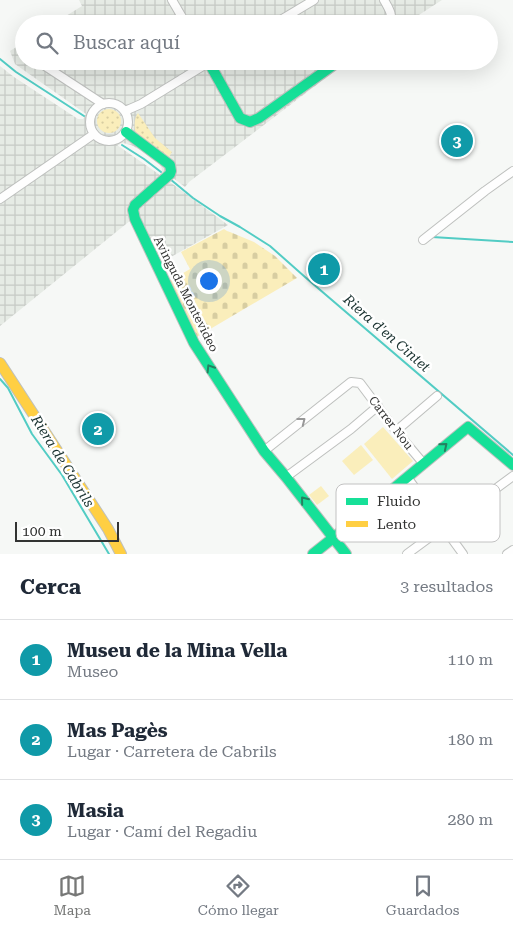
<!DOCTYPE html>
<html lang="es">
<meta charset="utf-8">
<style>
:root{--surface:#fff;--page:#f6f6f7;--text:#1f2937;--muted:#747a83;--line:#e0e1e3;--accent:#777877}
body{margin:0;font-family:"Roboto Serif",serif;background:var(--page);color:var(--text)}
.scale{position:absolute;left:15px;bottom:12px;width:104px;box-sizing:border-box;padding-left:5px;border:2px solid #323332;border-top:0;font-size:14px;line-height:18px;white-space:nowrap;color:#323332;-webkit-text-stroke:4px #fff;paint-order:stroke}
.you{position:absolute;left:208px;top:280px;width:18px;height:18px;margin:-12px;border:4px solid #fff;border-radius:50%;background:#1a73e8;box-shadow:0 0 0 8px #1a73e833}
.badge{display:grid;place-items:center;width:32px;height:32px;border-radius:50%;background:var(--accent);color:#fff;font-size:16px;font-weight:700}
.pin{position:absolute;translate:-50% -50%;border:2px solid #fff;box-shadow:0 1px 5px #0006}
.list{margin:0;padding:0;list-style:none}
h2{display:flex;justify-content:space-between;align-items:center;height:65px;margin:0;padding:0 20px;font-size:21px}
h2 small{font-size:16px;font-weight:400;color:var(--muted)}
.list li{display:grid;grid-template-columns:32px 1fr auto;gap:15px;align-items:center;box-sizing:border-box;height:80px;padding:0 20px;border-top:1px solid var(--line)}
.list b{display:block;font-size:19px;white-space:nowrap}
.list p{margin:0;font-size:16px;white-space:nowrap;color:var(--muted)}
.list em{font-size:16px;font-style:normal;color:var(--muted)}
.icon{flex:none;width:28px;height:28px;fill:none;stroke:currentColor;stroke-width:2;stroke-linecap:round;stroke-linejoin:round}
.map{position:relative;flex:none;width:513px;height:554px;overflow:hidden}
.search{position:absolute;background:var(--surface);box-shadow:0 5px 20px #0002;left:15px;right:15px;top:15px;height:55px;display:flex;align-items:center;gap:12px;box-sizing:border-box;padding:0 18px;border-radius:28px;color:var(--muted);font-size:19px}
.sheet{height:305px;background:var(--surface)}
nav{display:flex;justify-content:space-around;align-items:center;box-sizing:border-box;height:70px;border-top:1px solid var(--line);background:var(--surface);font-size:14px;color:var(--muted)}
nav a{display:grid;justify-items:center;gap:2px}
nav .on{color:var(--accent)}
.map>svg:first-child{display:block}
.industrial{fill:url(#industrial-grid);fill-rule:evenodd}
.grass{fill:url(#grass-dots)}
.cemetery{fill:url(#cemetery-stones)}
.park{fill:#faeebb}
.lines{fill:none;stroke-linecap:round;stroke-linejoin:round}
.stream{stroke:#52ccc4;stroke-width:2}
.street-casing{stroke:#bec0be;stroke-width:10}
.fast-casing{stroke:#bec0be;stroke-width:12}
.slow-casing{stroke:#bec0be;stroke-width:12}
.street{stroke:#fefefe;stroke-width:8}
.fast{stroke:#16e098;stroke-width:10}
.slow{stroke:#ffcf43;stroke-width:10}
.oneway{stroke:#258160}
.oneway2{stroke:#989898}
.labels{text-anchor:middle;stroke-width:5;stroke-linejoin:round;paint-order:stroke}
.street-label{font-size:12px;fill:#323332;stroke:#fff}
.water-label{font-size:14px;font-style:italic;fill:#1b3331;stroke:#fff}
.key{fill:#fff;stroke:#c2c2c2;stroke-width:1}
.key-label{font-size:14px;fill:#323332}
</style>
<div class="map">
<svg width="513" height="554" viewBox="0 0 513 554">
<defs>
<pattern id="industrial-grid" width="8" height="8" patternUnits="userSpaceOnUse" patternTransform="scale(1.25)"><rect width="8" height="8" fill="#e6ebe5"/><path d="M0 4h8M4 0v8" fill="none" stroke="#c6cac5"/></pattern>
<pattern id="grass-dots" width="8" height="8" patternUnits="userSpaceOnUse" patternTransform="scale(1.25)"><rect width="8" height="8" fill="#faeebb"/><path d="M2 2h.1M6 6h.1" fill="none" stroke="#d7cda1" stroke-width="1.8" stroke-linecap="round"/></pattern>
<pattern id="cemetery-stones" width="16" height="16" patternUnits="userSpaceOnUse" patternTransform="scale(1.25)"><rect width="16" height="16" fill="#faeebb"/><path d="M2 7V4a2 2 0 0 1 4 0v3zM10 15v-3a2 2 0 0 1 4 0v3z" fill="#d7cda1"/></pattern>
</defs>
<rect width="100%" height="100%" fill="#f6f8f6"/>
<g class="industrial">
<polygon points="79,0 442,0 405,24 53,24 82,6"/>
<path d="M24 42V61H348L189 182 185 187 173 178 170 182 228 225 153 267 131 220 0 326V66L14 77 78 119H83L86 114 15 64 10 51ZM123 143 131 145 142 151 160 164 162 169 160 175 117 145Z"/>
</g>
<g class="grass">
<circle cx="109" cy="121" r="12"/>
<path d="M138 113 155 138 172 152 169 157 136 134C134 127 134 118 138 113Z"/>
</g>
<polygon class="cemetery" points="224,229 227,231 230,232 254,242 275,256 297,278 195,338 168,282 190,269 181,252"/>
<g class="park">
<polygon points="383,427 413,461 392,479 364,444"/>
<polygon points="361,445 373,460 354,475 342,461"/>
<polygon points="321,486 329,496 317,505 309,495"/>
</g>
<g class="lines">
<g class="stream">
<polyline points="0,59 16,72 84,116"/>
<polyline points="122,145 144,159 161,172"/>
<polyline points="170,179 193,198 220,216 240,227 270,246 305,277 513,455"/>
<polyline points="432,237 513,242"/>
<polyline points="0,379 8,388 32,434 62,475 109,554"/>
</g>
<g class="street-casing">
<g id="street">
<polyline points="172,0 186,24"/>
<path d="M384 0C389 9 393 14 390 24"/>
<polyline points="274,24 314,0"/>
<polyline points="45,66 103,104"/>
<circle cx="109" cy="122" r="19"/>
<polyline points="125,111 141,104 211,61"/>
<polyline points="0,199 94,134"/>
<polyline points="423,240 485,191 513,171"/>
<polyline points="396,431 437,396"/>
<polyline points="264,451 351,382 360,383 396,431 423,463"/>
<polyline points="286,477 351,429 378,406"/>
<polyline points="407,477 463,554"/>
<polyline points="407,554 513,476"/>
<polyline points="507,554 513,550"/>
</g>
</g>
<g class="fast-casing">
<g id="fast">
<polyline points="208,61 240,118 250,122 259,118 339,61"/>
<polyline points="126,132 170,165 171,171 170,174 135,205 133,210 135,219 194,343 264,451 286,477 346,554"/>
<polyline points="313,554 352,523 468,427 513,465"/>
</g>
</g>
<g class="slow-casing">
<polyline id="slow" points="0,363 108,529 121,554"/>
</g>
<use href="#street" class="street"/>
<use href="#fast" class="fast"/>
<use href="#slow" class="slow"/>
</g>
<defs><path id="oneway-chevron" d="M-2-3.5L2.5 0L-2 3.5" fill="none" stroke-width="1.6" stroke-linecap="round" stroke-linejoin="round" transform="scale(1.25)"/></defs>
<g class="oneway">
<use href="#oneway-chevron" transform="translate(210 368) rotate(-122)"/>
<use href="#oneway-chevron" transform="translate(444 446) rotate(-39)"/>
<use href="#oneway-chevron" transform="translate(304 500) rotate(-129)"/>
</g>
<use class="oneway2" href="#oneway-chevron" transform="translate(302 421) rotate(-38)"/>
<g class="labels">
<g class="street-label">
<text transform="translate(186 294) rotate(63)" y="4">Avinguda Montevideo</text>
<text transform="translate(391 423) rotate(52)" y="4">Carrer Nou</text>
</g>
<g class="water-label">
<text transform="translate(387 333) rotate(41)" y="5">Riera d'en Cintet</text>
<text transform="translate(63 461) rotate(58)" y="5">Riera de Cabrils</text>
</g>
</g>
<rect x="336" y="484" width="164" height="58" rx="8" class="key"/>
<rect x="346" y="498" width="22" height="7" fill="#16e098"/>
<rect x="346" y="521" width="22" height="6" fill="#ffcf43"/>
<g class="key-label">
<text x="377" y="506">Fluido</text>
<text x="377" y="529">Lento</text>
</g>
</svg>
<div class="scale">100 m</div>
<div class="you"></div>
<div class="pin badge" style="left:324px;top:269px;background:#0f9aa8">1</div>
<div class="pin badge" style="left:98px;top:429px;background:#0f9aa8">2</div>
<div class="pin badge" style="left:457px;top:141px;background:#0f9aa8">3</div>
<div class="search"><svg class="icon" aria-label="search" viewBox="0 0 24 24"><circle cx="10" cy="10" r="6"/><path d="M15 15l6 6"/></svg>Buscar aquí</div>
</div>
<section class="sheet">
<h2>Cerca<small>3 resultados</small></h2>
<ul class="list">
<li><span class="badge" style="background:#0f9aa8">1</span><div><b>Museu de la Mina Vella</b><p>Museo</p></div><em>110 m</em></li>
<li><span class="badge" style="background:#0f9aa8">2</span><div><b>Mas Pagès</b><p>Lugar · Carretera de Cabrils</p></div><em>180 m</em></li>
<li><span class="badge" style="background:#0f9aa8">3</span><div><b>Masia</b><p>Lugar · Camí del Regadiu</p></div><em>280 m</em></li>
</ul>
</section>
<nav>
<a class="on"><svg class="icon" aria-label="map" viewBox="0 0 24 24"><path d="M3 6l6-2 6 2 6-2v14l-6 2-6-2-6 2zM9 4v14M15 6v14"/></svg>Mapa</a>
<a><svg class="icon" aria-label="directions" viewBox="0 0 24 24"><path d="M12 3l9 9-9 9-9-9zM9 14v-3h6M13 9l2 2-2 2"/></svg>Cómo llegar</a>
<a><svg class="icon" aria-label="saved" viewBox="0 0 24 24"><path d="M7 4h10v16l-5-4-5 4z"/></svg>Guardados</a>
</nav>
